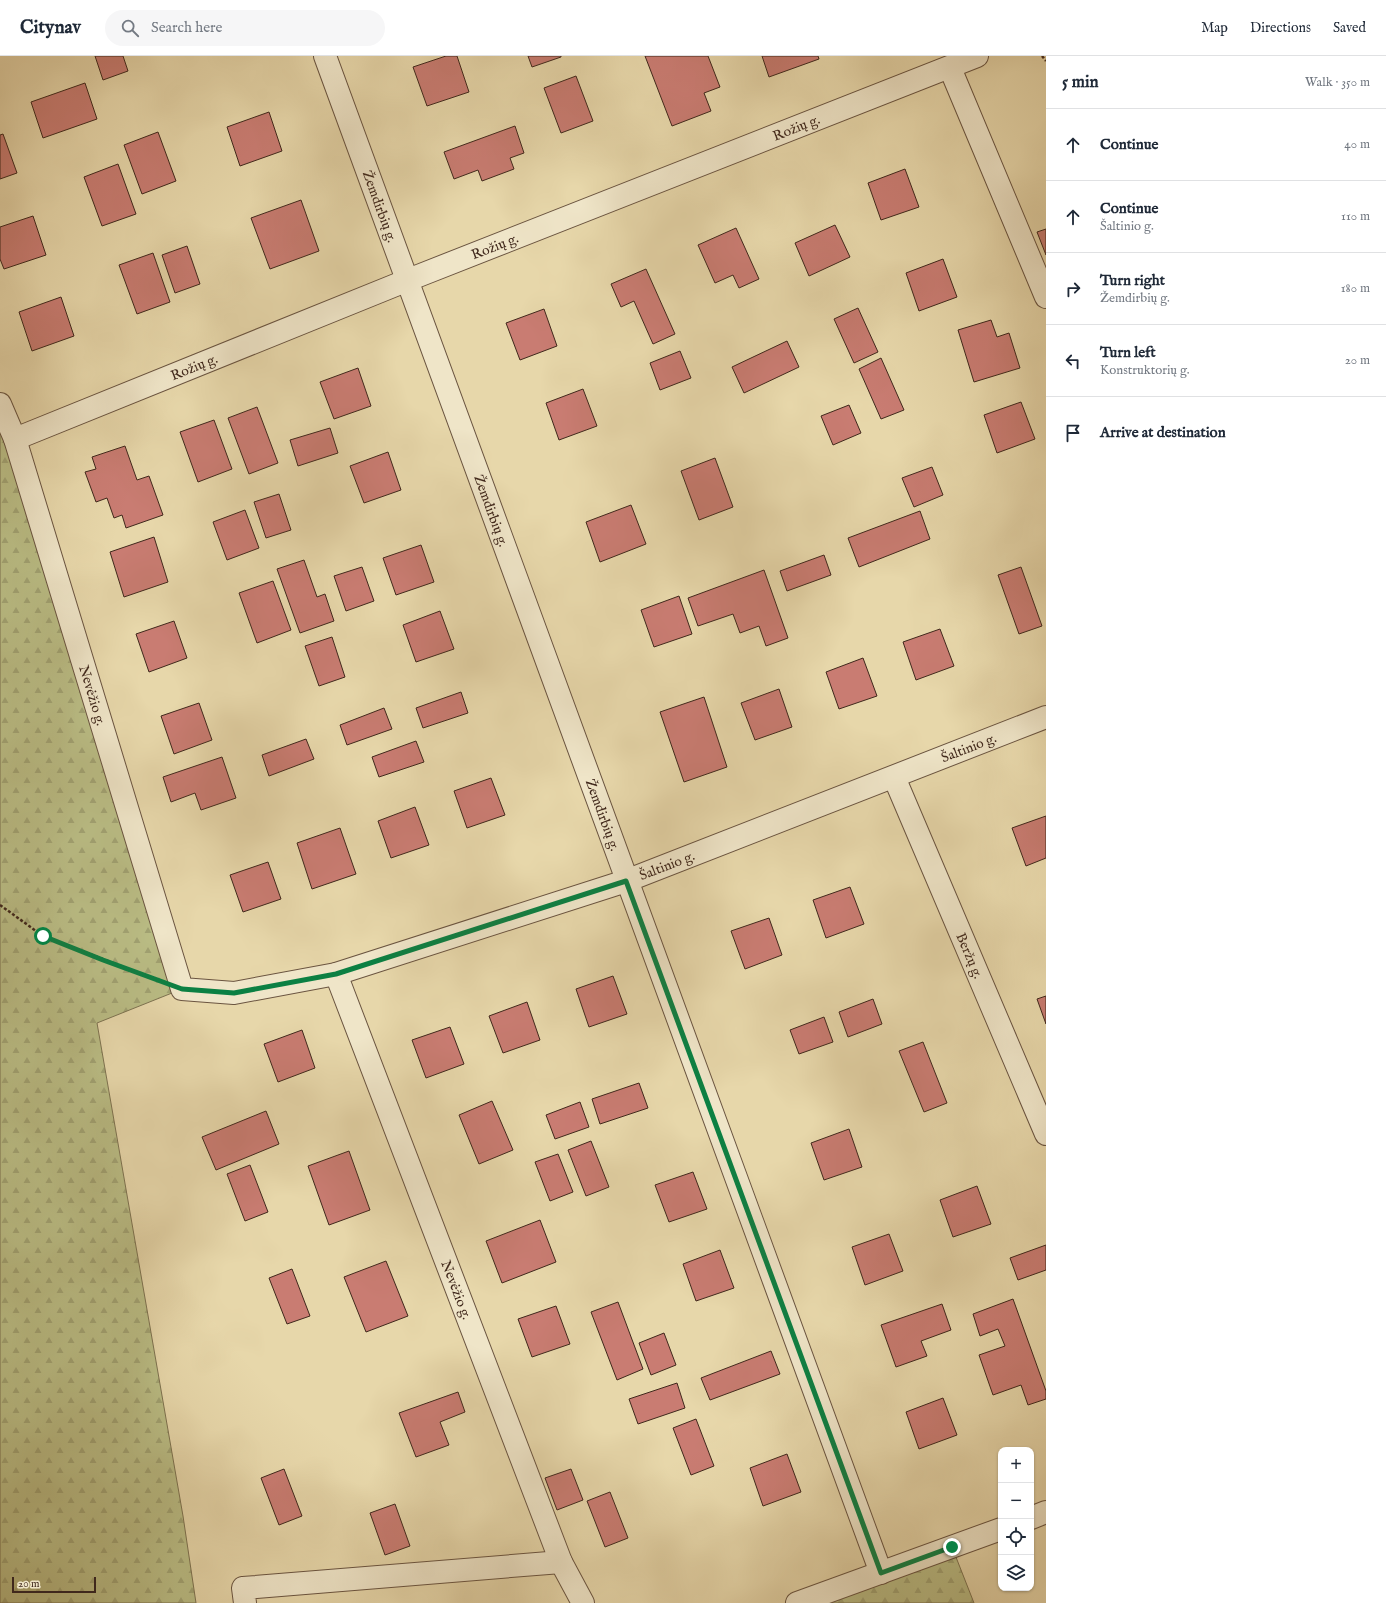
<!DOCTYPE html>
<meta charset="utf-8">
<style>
:root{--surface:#fff;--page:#f6f6f7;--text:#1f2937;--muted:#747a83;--line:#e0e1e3}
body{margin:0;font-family:"IM FELL English",serif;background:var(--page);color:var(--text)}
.controls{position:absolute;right:12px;bottom:12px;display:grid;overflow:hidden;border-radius:8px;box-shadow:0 1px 3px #0004}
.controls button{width:36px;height:36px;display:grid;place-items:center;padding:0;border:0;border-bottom:1px solid var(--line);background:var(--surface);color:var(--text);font:20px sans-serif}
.scale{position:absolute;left:12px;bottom:10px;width:84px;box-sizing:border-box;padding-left:4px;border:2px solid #40281c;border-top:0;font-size:11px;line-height:14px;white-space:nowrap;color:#40281c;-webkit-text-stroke:3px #efe5c8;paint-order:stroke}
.stop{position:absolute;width:12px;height:12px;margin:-9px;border:3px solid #0b8043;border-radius:50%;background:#fff}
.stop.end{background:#0b8043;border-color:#fff;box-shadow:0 1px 4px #0008}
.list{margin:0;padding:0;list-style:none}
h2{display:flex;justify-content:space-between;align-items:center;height:52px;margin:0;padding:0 16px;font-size:17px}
h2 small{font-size:13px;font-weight:400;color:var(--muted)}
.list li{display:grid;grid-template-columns:26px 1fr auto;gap:12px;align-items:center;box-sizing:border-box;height:72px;padding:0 16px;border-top:1px solid var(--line)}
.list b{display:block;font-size:15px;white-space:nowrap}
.list p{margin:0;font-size:13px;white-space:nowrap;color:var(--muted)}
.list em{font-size:13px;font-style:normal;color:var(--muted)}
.icon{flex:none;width:22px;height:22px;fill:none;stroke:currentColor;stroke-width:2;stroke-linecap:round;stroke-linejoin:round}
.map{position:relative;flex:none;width:1046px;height:1547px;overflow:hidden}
header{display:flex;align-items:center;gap:24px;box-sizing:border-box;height:56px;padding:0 20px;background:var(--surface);border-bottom:1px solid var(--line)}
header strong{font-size:19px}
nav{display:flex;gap:22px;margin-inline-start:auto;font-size:14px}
.search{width:280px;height:36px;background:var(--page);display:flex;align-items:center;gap:10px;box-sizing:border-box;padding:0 14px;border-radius:22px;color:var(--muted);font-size:15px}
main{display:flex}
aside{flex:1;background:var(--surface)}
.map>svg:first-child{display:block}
.forest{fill:url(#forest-firs);stroke:#7d7250}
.building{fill:#c97c72;stroke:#40281c}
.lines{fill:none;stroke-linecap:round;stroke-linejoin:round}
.minor-casing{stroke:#6a5440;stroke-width:24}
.path{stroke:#40281c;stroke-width:2.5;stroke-dasharray:3 2;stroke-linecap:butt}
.minor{stroke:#efe5c8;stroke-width:22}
.route{stroke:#0b8043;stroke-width:5}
.labels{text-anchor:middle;stroke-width:3.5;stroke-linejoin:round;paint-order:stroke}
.street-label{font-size:14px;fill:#40281c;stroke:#efe5c8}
</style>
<header>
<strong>Citynav</strong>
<div class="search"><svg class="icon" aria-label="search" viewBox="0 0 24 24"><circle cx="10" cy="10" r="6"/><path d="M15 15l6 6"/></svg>Search here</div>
<nav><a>Map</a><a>Directions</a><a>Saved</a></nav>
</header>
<main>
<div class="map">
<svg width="1046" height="1547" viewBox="0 0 1046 1547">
<defs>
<pattern id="forest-firs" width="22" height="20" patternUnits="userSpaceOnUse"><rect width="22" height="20" fill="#babd85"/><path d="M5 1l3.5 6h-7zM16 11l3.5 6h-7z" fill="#a1a272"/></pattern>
</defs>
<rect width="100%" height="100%" fill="#e7d7aa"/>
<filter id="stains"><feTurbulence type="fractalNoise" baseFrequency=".005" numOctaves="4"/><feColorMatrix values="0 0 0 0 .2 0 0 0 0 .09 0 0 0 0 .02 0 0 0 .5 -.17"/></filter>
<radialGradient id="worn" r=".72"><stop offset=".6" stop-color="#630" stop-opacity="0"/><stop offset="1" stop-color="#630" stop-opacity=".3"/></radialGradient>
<g class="forest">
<polygon points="0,348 182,933 97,967 183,1460 196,1547 0,1547"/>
<polygon points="952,1491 974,1547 797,1547"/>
</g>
<g class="building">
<polygon points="95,0 123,0 128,15 103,24"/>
<polygon points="446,0 457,0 469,36 427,50 413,11"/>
<polygon points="528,0 561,0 561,1 532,11"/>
<polygon points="645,0 708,0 720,31 704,37 711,55 672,70"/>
<polygon points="762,0 818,0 819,3 769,21"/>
<polygon points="576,20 593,65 561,77 544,32"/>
<polygon points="85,27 97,63 43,82 31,46"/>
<polygon points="269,56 282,95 240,110 227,71"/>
<polygon points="515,70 524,97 510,102 514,113 482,125 478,114 454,123 444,96"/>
<polygon points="158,76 176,125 142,138 124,89"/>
<polygon points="3,78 17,117 0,123 0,79"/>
<polygon points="118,108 136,158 102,170 84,121"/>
<polygon points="905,113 919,151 881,164 868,127"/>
<polygon points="301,144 319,195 270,213 251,162"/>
<polygon points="33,160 46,199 4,213 0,203 0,171"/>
<polygon points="835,169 850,201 809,220 795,187"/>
<polygon points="736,172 759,223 739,232 733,219 715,227 698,189"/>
<polygon points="1046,173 1046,199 1037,176"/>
<polygon points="187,190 200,228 175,237 162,199"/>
<polygon points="153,197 170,246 137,258 119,209"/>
<polygon points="943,203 957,241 919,255 906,217"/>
<polygon points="646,213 675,278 653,288 634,245 621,251 611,228"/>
<polygon points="61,241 74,280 32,295 19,256"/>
<polygon points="858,252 878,296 854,307 834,263"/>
<polygon points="544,253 557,290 520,304 506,267"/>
<polygon points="991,264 997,281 1009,277 1020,312 974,326 958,274"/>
<polygon points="787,285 799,311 744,337 732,311"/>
<polygon points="680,295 691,322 660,334 650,307"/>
<polygon points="881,302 904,354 881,363 859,313"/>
<polygon points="358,312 371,350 334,363 320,326"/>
<polygon points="583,333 597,370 559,384 546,347"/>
<polygon points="1021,346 1035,383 997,397 984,359"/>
<polygon points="849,349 861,377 833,389 821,360"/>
<polygon points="257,351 278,407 249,418 228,362"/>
<polygon points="214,364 232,413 198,426 180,376"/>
<polygon points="330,372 338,397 298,410 290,384"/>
<polygon points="125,390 137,424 149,420 163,459 126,472 122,459 114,462 107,442 96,446 85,416 96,413 92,401"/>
<polygon points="388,396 401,434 364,447 350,410"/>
<polygon points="715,402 733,451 699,464 681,415"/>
<polygon points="932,411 943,439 914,451 902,422"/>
<polygon points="279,438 291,474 266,482 254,446"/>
<polygon points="631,449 646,488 600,506 586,466"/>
<polygon points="245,454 259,492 227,504 213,466"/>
<polygon points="920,455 930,483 859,511 848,482"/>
<polygon points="154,481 168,526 124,541 110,496"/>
<polygon points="421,489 434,526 396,539 383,502"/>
<polygon points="824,499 831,519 787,535 780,515"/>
<polygon points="304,504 317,541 325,538 334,565 300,577 277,513"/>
<polygon points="362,511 374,545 346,555 334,520"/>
<polygon points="1021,511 1042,570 1019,578 998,519"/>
<polygon points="764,514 788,582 766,590 759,570 740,577 733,558 698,570 688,542"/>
<polygon points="273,525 291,574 257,587 239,537"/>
<polygon points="679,540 692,578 654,591 641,554"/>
<polygon points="440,555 454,593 416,606 403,569"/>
<polygon points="174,565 187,602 149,616 136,578"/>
<polygon points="940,573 954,610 916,624 903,586"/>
<polygon points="332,581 345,621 319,630 305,590"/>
<polygon points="863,602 877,640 839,653 826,616"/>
<polygon points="779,633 792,671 755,684 741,647"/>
<polygon points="461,636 468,657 423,672 416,652"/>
<polygon points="704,641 727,711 684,726 660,656"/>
<polygon points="199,647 212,684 174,698 161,660"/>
<polygon points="384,652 392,673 347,689 340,669"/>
<polygon points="306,683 314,703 269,720 262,699"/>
<polygon points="416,685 424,706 379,721 372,701"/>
<polygon points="222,701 236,742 201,754 195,737 171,746 163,721"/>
<polygon points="491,722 505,759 467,772 454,735"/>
<polygon points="415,751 429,789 391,802 378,765"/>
<polygon points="1046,760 1046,802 1026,810 1012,772"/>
<polygon points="340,772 356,818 312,833 297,787"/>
<polygon points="268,806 281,843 243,856 230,819"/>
<polygon points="850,831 864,868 826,882 813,844"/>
<polygon points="769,862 782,899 745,913 731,875"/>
<polygon points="613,920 627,958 589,971 576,933"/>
<polygon points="1046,940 1046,968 1037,943"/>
<polygon points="873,943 882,968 848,981 839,956"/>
<polygon points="527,946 540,984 503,997 489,960"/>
<polygon points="824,961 833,986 799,998 790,974"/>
<polygon points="450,971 464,1008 426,1022 412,984"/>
<polygon points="302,974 315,1012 278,1026 264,988"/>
<polygon points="923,986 947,1047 924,1056 899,995"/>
<polygon points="639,1027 648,1052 600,1068 592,1043"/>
<polygon points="492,1045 513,1094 479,1108 459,1059"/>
<polygon points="580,1046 589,1071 555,1083 546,1059"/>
<polygon points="266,1055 279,1088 216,1114 202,1081"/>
<polygon points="849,1073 862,1111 824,1124 811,1087"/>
<polygon points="591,1085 609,1131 586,1140 568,1094"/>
<polygon points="349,1095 370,1154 329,1169 308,1110"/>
<polygon points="558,1098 573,1136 550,1145 535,1106"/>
<polygon points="250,1109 268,1156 245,1165 227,1118"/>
<polygon points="693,1116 707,1153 669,1166 655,1129"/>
<polygon points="977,1130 991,1168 953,1181 940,1144"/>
<polygon points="540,1164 556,1206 502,1227 486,1185"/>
<polygon points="889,1178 903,1215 865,1229 852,1191"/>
<polygon points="1046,1189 1046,1214 1018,1224 1010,1202"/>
<polygon points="720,1194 734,1232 696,1245 683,1208"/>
<polygon points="386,1205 408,1260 366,1276 344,1221"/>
<polygon points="292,1213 310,1260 287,1268 269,1222"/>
<polygon points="1013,1243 1046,1335 1046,1343 1028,1349 1021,1329 993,1339 979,1299 1005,1290 998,1273 980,1280 973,1258"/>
<polygon points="618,1246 643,1313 617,1324 591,1256"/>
<polygon points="942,1248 951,1274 921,1285 927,1300 896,1311 881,1269"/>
<polygon points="556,1250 570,1288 532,1301 518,1263"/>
<polygon points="664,1277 676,1309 651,1319 639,1287"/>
<polygon points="771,1295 780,1318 710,1344 701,1322"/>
<polygon points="677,1327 685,1352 638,1368 629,1343"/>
<polygon points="458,1336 465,1356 440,1366 449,1389 416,1401 399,1357"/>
<polygon points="943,1342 957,1379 919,1393 906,1356"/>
<polygon points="696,1363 714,1410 691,1419 673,1372"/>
<polygon points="787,1398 801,1436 763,1450 750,1412"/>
<polygon points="284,1413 302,1460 279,1469 261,1422"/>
<polygon points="571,1413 583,1444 557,1454 545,1422"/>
<polygon points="610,1436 628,1482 605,1491 587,1445"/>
<polygon points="395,1448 410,1490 385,1499 370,1457"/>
</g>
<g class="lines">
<g class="minor-casing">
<g id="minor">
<path id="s1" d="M325 0 881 1517"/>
<polyline points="950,12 1046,241"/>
<path id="s2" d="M0 348 15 383 182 933 234 937 336 918 626 825 1046 661"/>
<path id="s3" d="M15 383 408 224 977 0"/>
<path id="s4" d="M894 721 1046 1078"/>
<path id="s5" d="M336 918 561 1506 583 1547"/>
<polyline points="1031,1462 1046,1456"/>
<polyline points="245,1547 243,1532 561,1506"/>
<polyline points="797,1547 1001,1473"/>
</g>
</g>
<g class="path">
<polyline points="1042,0 1046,5"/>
<polyline points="0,849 43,880 152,922"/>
</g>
<use href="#minor" class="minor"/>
</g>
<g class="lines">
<polyline class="route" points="43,880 103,904 182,933 234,937 336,918 626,825 881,1517 952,1491"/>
</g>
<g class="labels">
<g class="street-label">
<text dy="5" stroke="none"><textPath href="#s3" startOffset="841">Rožių g.</textPath></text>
<text dy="5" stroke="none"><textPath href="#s1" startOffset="160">Žemdirbių g.</textPath></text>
<text dy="5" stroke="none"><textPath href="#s3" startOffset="517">Rožių g.</textPath></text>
<text dy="5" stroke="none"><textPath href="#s3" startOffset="193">Rožių g.</textPath></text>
<text dy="5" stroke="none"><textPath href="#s1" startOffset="484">Žemdirbių g.</textPath></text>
<text dy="5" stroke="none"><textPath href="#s2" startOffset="306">Nevėžio g.</textPath></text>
<text dy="5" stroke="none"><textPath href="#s2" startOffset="1441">Šaltinio g.</textPath></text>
<text dy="5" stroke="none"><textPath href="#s1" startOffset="808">Žemdirbių g.</textPath></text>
<text dy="5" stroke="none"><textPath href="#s2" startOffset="1117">Šaltinio g.</textPath></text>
<text dy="5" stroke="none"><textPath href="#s4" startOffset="194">Beržų g.</textPath></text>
<text dy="5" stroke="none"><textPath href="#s5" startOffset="338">Nevėžio g.</textPath></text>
</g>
</g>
<rect width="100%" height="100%" filter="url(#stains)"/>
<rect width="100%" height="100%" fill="url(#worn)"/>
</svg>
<div class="controls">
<button>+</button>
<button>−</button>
<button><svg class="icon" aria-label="locate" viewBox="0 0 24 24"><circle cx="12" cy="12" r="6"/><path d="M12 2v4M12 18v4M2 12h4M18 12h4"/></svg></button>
<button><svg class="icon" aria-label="layers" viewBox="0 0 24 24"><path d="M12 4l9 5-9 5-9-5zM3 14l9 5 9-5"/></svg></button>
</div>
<div class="scale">20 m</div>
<div class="stop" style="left:43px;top:880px"></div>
<div class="stop end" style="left:952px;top:1491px"></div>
</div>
<aside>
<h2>5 min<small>Walk · 350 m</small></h2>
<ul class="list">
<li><svg class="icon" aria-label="ahead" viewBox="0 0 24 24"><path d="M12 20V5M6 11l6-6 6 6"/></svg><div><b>Continue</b></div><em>40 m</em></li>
<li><svg class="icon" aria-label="ahead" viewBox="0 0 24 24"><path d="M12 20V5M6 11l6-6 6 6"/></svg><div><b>Continue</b><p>Šaltinio g.</p></div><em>110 m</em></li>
<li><svg class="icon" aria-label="right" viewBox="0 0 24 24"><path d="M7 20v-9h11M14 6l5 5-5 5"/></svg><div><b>Turn right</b><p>Žemdirbių g.</p></div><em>180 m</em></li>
<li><svg class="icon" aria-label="left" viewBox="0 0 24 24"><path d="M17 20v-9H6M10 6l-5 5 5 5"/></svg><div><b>Turn left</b><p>Konstruktorių g.</p></div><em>20 m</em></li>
<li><svg class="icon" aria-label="arrive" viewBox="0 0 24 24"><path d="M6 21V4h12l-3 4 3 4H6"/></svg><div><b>Arrive at destination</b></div></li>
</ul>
</aside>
</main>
